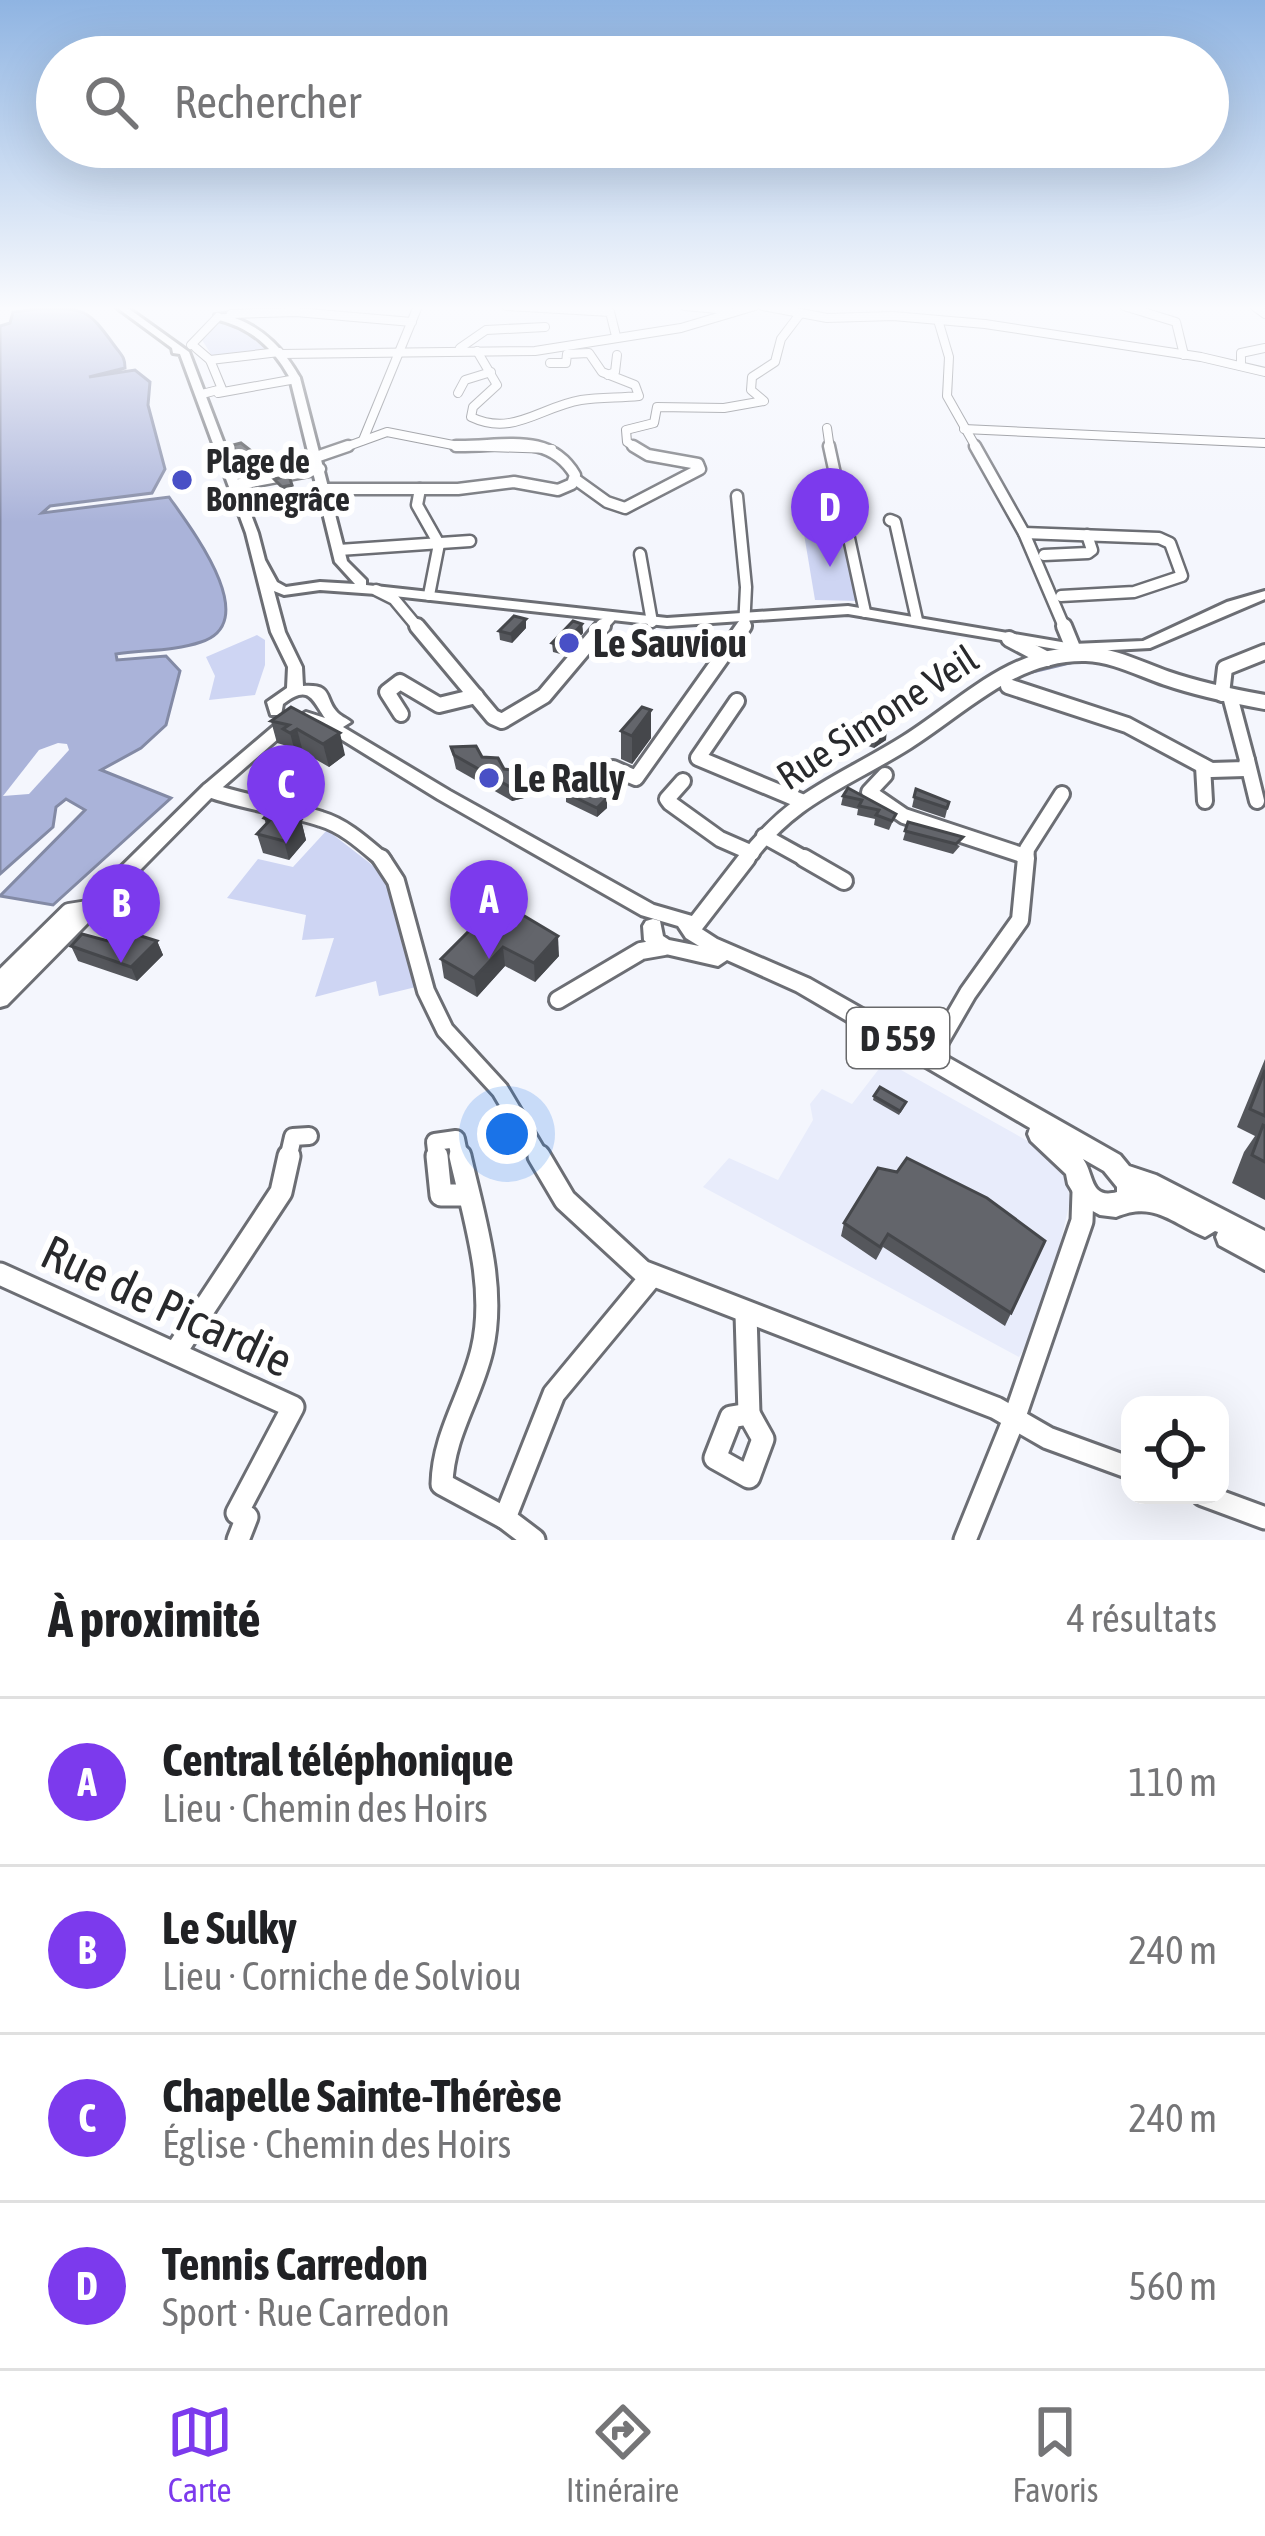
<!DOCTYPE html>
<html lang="fr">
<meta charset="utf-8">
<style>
:root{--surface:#fff;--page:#f2f2f2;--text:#202124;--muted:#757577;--line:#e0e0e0;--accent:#7c3aed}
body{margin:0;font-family:"Asap Condensed",sans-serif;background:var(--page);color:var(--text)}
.controls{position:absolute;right:36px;bottom:36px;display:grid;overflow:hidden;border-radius:24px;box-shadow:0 12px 48px #0002}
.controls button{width:108px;height:108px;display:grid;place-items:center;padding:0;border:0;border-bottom:3px solid var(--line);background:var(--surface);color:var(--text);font:60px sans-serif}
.you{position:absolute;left:507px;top:1134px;width:42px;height:42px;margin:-30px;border:9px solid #fff;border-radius:50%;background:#1a73e8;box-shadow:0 0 0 18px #1a73e833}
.badge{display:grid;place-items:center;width:78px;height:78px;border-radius:50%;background:var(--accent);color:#fff;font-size:39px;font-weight:700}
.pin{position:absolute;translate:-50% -99px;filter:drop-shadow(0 3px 6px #0008)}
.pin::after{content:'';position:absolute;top:63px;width:42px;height:36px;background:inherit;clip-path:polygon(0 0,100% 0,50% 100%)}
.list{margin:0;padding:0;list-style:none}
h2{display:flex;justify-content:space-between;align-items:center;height:156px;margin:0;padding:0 48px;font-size:51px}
h2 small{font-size:39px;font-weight:400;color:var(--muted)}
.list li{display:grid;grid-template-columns:78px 1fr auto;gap:36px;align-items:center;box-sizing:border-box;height:168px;padding:0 48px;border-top:3px solid var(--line)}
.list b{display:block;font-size:45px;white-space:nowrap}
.list p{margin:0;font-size:39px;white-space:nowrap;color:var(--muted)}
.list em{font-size:39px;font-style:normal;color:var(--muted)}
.icon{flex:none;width:66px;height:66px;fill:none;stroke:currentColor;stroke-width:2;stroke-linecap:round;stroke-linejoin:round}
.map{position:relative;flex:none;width:1265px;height:1540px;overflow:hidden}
.search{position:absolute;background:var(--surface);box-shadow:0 12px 48px #0002;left:36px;right:36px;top:36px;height:132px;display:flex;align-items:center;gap:30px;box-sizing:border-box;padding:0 42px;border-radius:66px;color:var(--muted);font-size:45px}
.sheet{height:828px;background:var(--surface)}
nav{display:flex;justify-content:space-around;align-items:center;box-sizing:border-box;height:168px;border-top:3px solid var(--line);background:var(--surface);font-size:33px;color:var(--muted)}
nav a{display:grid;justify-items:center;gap:6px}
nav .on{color:var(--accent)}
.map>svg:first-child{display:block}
.built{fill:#e8ecfb}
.green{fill:#ced5f3}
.water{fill:#aab3d9;stroke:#838aa5;stroke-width:3}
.pier{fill:#f4f6fd}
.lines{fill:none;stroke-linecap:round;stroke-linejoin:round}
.stream{stroke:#838aa5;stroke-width:3}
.minor-far4-casing{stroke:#6c6e74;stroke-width:10}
.minor-far3-casing{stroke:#6c6e74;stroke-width:15}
.minor-far2-casing{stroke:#6c6e74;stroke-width:20}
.minor-far1-casing{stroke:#6c6e74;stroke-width:22}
.minor-casing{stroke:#6c6e74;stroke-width:27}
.major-casing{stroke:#6c6e74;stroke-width:6}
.minor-far4{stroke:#fff;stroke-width:8}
.minor-far3{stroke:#fff;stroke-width:10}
.minor-far2{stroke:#fff;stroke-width:14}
.minor-far1{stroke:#fff;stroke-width:16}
.minor{stroke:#fff;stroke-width:21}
.major{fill:#fff;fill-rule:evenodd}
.wall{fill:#55575c}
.shaded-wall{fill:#45474b}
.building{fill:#63656b;stroke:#45474b;stroke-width:3}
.poi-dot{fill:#4950c6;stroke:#fff;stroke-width:4.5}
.labels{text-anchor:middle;stroke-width:12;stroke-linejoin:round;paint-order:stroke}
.far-poi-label{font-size:33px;font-weight:bold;fill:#28292c;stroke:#fff;text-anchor:start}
.shield{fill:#fff;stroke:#68696b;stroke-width:3}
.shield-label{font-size:36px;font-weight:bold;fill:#28292c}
.poi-label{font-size:39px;font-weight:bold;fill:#28292c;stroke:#fff;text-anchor:start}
.street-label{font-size:39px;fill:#28292c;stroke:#fff}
.near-street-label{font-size:48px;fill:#28292c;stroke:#fff}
</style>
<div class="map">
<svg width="1265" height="1540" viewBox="0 0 1265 1540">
<rect width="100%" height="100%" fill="#f4f6fd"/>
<polygon class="built" points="885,1061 1051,1154 1066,1175 1070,1201 1056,1262 1035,1330 1019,1357 703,1187 729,1158 778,1180 813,1120 810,1104 822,1089 852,1104"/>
<g class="green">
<polygon points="229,320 269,349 214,359 202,340 220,321"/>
<polygon points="804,534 843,534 859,601 815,600"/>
<polygon points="257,635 265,640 265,665 255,695 209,700 215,676 206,657"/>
<polygon points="327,830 389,878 420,986 379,996 376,981 315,997 334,938 302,940 306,915 227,898 258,859 293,867"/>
</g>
<path class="water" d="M38 309C85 308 87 308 114 345 122 356 125 357 125 368L89 377 135 370 150 382 148 405 165 469 152 493 50 506 42 513 169 497C190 527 264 622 201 642 175 651 143 650 116 654L117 660 166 656 180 671 166 725 141 748 101 770 171 798 53 905 0 896 85 810 66 799 56 807 53 827 0 874V326L10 323 13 312Z"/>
<polygon class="pier" points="58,743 67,744 69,750 29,794 3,796 39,750"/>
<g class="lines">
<g class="stream">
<polyline points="1024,674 1078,661"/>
<polyline points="874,769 986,696"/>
</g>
<g class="minor-far4-casing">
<g id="minor-far4">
<polyline points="506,306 610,312 616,336"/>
<polyline points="685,306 728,310"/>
<polyline points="763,306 827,318 893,316 985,324 1201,357 1265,372"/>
<polyline points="1124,306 1176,322 1184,355"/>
<polyline points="1254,306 1265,314"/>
<polyline points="231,314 296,312 412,322"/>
<polyline points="938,320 949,357 947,396 977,449"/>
<polyline points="191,345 218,317"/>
<polyline points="196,348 210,360 222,389 202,394"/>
<polyline points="460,348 486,330 545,327"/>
<path d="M477 351 497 385 473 407 471 417C513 437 540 407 581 400 600 397 620 398 639 396L635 385 602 372 589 353 567 354 566 363H550"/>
<polyline points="280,354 535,351 681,328 755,306"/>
<polyline points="210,360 279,352"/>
<polyline points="1241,366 1241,353 1265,348"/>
<polyline points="608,375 615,372 617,355"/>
<polyline points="218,393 296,379"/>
<polyline points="458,393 465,380 491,372"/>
<polyline points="827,428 830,449"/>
<polyline points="964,429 1265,443"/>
<polyline points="363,440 418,306"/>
<polyline points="340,449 387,432 458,446 552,449"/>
<polyline points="638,449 627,442 626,430 654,423 657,407 724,408 764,401 751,390 752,377 775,362 781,339 800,314"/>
</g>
</g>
<g class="minor-far3-casing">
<g id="minor-far3">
<polyline points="829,446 865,612"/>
<polyline points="975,446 1024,533 1065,629"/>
<polyline points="316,457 348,446"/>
<polyline points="575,479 607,502 625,508 700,469 698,464 648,455 633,446"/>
<polyline points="235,485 320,469"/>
<path d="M325 489H458L514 482 558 490 572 484 575 475C549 431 503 447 456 446"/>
<polyline points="420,489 417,505 439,544 429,595"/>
<polyline points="737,496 746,587 744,629"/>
<polyline points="890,520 895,522 917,620"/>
<polyline points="1024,533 1159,538 1170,543 1182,576 1134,592 1061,596"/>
<polyline points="339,550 470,541"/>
<polyline points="640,554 652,622"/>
<polyline points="1044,555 1088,553 1092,550 1087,535"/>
<polyline points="376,590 394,599 419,629"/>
<polyline points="600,629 610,618"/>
</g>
</g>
<g class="minor-far2-casing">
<g id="minor-far2">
<polyline points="417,626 493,717 502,721 544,696 603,626"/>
<polyline points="1064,626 1073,648"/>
<polyline points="1009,639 1047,659"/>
<polyline points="1008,686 1127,725 1211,770 1245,769 1247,760 1230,696"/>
<polyline points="1222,694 1225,668 1265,652"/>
<polyline points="737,701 698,758 801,801"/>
<polyline points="401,714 387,692 400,682 439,705 476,696"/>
<polyline points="1247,760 1257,801"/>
<polyline points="1203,766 1205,801"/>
<polyline points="613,768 636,778 744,626"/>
<polyline points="885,775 869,792 904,816 1025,856"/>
<polyline points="683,781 667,799 670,803 720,839 752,853"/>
<path d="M209 790C246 803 284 807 321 819 345 826 365 845 384 861"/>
<polyline points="764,836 809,861"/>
<path d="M745 861C792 796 842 783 907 742 964 706 1014 652 1086 654 1114 655 1140 669 1166 678 1198 689 1231 696 1265 702"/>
<polyline points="1026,861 1027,849 1062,794"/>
</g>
</g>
<g class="minor-far1-casing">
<g id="minor-far1">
<polyline points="381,858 396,881 426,991 445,1030 500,1090 541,1159"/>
<polyline points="804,858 844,881"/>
<polyline points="692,929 747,858"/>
<polyline points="0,980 69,912 88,909"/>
<polyline points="558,1000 641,951 664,947"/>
<polyline points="931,1057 968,993 1020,920 1026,858"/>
<polyline points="288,1159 293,1137 309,1136"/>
<polyline points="437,1159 435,1142 456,1139 460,1159"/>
</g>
</g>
<g class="minor-casing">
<g id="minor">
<polyline points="437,1156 441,1195 468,1195"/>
<path d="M460 1156C474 1218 497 1287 482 1350 471 1397 443 1435 442 1484L505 1518 534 1540"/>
<polyline points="539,1156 565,1200 642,1271 996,1408 1048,1438 1130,1468"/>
<polyline points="0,1274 293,1407 237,1513 247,1517 238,1540"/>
<polyline points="746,1314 749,1414"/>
<polyline points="175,1353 281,1192 289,1156"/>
<polygon points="749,1414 763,1439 749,1477 715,1458 731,1417"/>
<polyline points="1203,1495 1265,1518"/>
<polyline points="505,1518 554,1394 651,1277"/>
<polyline points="965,1540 1014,1419 1082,1221 1083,1192"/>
</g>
</g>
<g class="major-casing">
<g id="major">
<path d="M115 306H125L189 352 258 533 265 560 277 582 286 587 320 582 355 584 335 562 290 378C273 347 250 327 215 319V315L236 313 235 318C265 329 284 350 300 378L347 561 366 580V585L667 618 848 606 1073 644 1143 641 1227 602 1265 591V599L1150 648 1073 652 848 614 667 626 376 594 320 590 284 595 274 591 285 632 302 667 303 686C333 684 324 697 336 711 340 716 346 718 351 722L343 727 450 791 654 905 692 916 700 928 717 939 810 979 1120 1155 1129 1166 1156 1175 1265 1231V1270L1219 1245 1216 1237 1218 1232 1215 1231 1205 1237C1170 1222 1154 1201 1116 1217L1100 1215 1080 1204 1068 1184 1066 1174 1031 1141 1028 1134 1030 1128 796 991 727 960 718 966 657 952 644 940 643 926 646 921 653 919 660 921 663 936 669 940 699 946 686 938 678 926 641 915 438 799 323 728 300 720 298 717 306 712 325 718C312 699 309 684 283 704L281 715H271L267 702 287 688 288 667 271 632 246 533 180 354 173 353 172 348ZM1083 1159 1104 1171 1117 1187V1192C1089 1200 1094 1173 1083 1159Z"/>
<polygon points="289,716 297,721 295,724 215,794 7,1005 0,1007 0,986 203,786 283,718"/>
</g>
</g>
<use href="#minor-far4" class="minor-far4"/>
<use href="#minor-far3" class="minor-far3"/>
<use href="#minor-far2" class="minor-far2"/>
<use href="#minor-far1" class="minor-far1"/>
<use href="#minor" class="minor"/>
<use href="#major" class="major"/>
</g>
<g class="wall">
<polygon points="582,624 583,633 564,655 553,652 552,643"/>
<polygon points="526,628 512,643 500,640 499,631"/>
<polygon points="291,707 345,755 329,767 303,752 296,756 289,752 287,746 277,743 271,721"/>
<polygon points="651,710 651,738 632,764 621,759 621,731"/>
<polygon points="863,714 886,740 874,748 862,744 857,729 858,719 862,719"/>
<polygon points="451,747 482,757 504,769 528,797 512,801 456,769"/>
<polygon points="848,788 896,814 889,830 874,825 875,819 857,815 858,809 841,805 843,796"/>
<polygon points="916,789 949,802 945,818 912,807"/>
<polygon points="566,793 607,808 597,817 566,802"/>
<polygon points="264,818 301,820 306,840 289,860 263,853 257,834 266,824"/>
<polygon points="908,822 960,846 953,854 903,840"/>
<polygon points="499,901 559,956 535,982 505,966 477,997 444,978 441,959"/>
<polygon points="108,941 157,941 163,955 137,981 78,961 71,946"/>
<polygon points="1265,1059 1265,1200 1232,1183 1244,1152 1255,1136 1237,1127"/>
<polygon points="874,1096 904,1107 899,1115 873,1100"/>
<polygon points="844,1223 1045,1241 1005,1326 883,1247 876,1260 841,1236"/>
</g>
<g class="shaded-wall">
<polygon points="259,457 262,470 242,474 239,461"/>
<polygon points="292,485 294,493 284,495 282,487"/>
<polygon points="526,619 526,628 512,643 511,634"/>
<polygon points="582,624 583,633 564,655 563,646"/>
<polygon points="651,710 651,738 632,764 632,736"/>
<polygon points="297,729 303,752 296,756 290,733"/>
<polygon points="887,730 886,740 874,748 876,739"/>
<polygon points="340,733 345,755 329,767 323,744"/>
<polygon points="526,783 528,797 512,801 510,787"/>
<polygon points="607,798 607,808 597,817 597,808"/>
<polygon points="301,820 306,840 289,860 284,841"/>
<polygon points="558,936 559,956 535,982 534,963"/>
<polygon points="157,941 163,955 137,981 131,967"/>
<polygon points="503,947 505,966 477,997 474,978"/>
</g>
<g class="building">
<polygon points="241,443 259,457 239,461 233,445"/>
<polygon points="289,476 292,485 282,487 274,479"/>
<polygon points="514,616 526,619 511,634 499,631"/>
<polygon points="573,621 582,624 563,646 552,643"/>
<polygon points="291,707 340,733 323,744 297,729 290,733 283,729 289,725 271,721"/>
<polygon points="642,707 651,710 632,736 621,731"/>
<polygon points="873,713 881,719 887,730 876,739 864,734 858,719 865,719 863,714"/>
<polygon points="476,746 482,757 498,758 504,769 521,771 526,783 510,787 454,755 451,747"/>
<polygon points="577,785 607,798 597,808 566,793"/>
<polygon points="848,788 896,814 892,821 876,815 879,810 859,806 862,800 843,796"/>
<polygon points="916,789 949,802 947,808 914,797"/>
<polygon points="271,810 301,820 284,841 257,834 270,820 264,818"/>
<polygon points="908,822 963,837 956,844 905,831"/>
<polygon points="499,901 558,936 534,963 503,947 474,978 441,959"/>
<polygon points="125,931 157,941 131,967 71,946 82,934 108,941"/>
<polygon points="1265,1070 1265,1116 1250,1109"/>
<polygon points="880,1087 906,1102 900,1111 874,1096"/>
<polygon points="1263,1125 1265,1126 1265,1162 1252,1155"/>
<polygon points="907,1158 987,1198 1045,1241 1011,1313 888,1234 880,1247 844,1223 878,1168 897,1172"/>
</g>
<linearGradient id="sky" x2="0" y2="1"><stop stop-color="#8fb4e2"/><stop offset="0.59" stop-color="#fafbfe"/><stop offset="1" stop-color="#fafbfe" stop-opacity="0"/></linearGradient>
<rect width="1265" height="522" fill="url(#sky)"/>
<g class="poi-dot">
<circle cx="182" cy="480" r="12"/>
<circle cx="569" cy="643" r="12"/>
<circle cx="489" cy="778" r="12"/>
</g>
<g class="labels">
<g class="far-poi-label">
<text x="206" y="473">Plage de<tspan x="206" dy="38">Bonnegrâce</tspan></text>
</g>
<rect class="shield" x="847" y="1008" width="102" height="60" rx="9"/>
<g class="shield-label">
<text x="898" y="1051">D 559</text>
</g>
<g class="poi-label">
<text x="593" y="657">Le Sauviou</text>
<text x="513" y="792">Le Rally</text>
</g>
<g class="street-label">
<text transform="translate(877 717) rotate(-33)" y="14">Rue Simone Veil</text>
</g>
<g class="near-street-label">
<text transform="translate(167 1306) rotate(25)" y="17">Rue de Picardie</text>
</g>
</g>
</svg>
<div class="controls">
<button><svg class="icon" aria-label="locate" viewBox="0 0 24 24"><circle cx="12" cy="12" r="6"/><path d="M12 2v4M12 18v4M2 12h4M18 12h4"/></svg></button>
</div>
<div class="you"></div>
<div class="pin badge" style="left:489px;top:959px">A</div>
<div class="pin badge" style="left:121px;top:963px">B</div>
<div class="pin badge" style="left:286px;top:844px">C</div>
<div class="pin badge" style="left:830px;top:567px">D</div>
<div class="search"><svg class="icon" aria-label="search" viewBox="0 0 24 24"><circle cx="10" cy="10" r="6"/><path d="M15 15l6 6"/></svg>Rechercher</div>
</div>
<section class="sheet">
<h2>À proximité<small>4 résultats</small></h2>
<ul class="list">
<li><span class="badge">A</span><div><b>Central téléphonique</b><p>Lieu · Chemin des Hoirs</p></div><em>110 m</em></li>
<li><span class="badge">B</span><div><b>Le Sulky</b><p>Lieu · Corniche de Solviou</p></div><em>240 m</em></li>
<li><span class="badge">C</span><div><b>Chapelle Sainte-Thérèse</b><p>Église · Chemin des Hoirs</p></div><em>240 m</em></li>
<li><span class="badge">D</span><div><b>Tennis Carredon</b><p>Sport · Rue Carredon</p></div><em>560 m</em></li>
</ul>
</section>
<nav>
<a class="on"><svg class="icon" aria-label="map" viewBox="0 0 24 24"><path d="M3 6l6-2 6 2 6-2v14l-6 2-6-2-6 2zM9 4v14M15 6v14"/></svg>Carte</a>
<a><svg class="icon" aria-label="directions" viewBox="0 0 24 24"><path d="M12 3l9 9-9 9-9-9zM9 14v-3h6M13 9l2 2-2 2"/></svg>Itinéraire</a>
<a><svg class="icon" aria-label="saved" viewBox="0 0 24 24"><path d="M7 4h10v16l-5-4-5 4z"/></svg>Favoris</a>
</nav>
